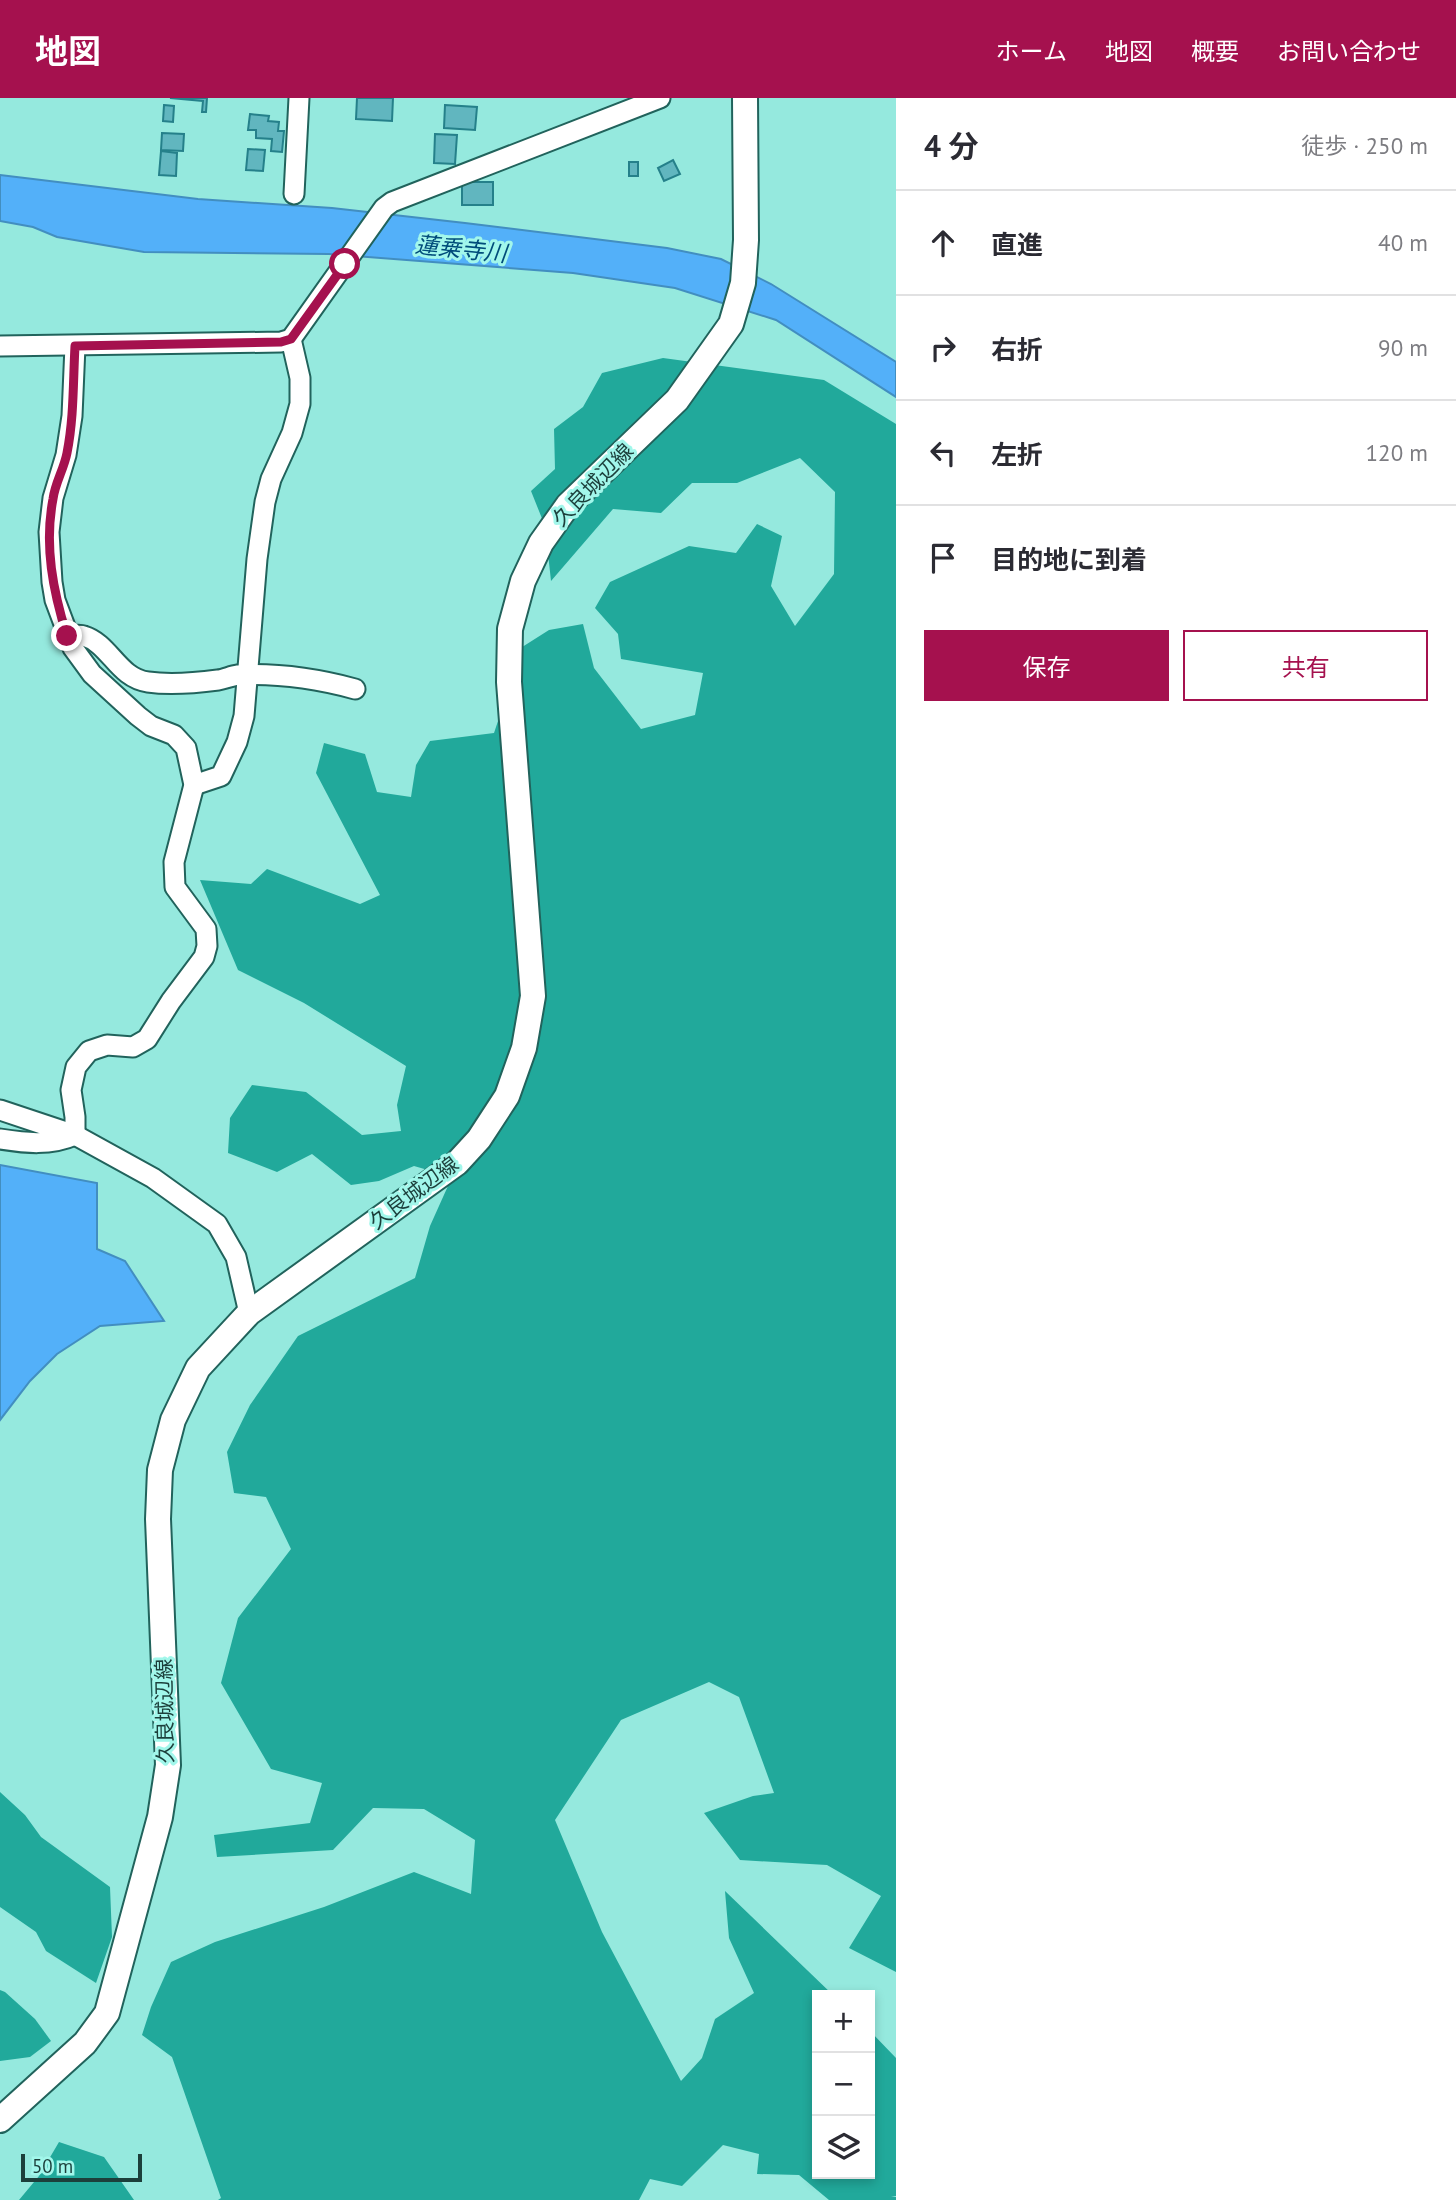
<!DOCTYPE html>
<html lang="ja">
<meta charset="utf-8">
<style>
:root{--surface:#fff;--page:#f7f7f7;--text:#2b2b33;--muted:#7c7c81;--line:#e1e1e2;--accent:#a5114e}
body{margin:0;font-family:"PT Sans","Noto Sans JP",sans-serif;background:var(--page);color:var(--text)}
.controls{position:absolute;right:21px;bottom:21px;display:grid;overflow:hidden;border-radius:0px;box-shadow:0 4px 10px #0003}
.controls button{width:63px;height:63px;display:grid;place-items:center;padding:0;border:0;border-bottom:2px solid var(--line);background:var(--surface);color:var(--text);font:35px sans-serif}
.scale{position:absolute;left:21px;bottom:18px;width:121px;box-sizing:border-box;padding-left:7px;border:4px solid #1c3f3b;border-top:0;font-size:19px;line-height:24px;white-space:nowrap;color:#1c3f3b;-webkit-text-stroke:5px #a2f7eb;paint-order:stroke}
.stop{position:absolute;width:21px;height:21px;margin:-16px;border:5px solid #a5114e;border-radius:50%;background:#fff}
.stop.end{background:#a5114e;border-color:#fff;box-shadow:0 2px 7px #0008}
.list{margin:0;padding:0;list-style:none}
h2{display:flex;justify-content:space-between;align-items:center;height:91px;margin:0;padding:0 28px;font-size:30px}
h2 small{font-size:23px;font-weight:400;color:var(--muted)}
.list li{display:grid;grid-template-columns:46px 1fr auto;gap:21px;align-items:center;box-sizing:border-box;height:105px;padding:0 28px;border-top:2px solid var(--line)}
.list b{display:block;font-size:26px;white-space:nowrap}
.list em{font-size:23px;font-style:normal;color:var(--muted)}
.actions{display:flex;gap:14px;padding:21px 28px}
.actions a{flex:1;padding:16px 0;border:2px solid var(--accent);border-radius:0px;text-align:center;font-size:24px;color:var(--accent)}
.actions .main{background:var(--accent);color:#fff}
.icon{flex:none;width:38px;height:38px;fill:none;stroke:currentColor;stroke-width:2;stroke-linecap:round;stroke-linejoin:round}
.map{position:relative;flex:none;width:896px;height:2102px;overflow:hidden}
header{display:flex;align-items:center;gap:42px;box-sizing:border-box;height:98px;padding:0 35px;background:var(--accent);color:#fff}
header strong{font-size:33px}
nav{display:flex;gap:38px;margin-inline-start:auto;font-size:24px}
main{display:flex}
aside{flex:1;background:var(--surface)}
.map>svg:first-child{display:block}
.forest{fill:#21a99b}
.water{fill:#53b0f9;stroke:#428ec0;stroke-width:2}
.building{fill:#61b6bf;stroke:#25808a;stroke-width:2}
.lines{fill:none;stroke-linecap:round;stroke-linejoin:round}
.minor-casing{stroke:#21635c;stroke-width:23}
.major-casing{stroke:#21635c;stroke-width:28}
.minor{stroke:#fff;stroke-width:19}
.major{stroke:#fff;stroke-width:24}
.route{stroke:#a5114e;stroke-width:9}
.labels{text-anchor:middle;stroke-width:6;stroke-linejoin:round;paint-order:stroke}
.street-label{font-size:21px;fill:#1c3f3b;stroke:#a2f7eb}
.water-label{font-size:23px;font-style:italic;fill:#004c7a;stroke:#a2f7eb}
</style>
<header>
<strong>地図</strong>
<nav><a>ホーム</a><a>地図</a><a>概要</a><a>お問い合わせ</a></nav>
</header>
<main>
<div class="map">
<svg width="896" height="2102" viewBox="0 0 896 2102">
<rect width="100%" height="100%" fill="#95e9de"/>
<g class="forest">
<polygon points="663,260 824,282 896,326 896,1874 849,1850 881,1798 827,1767 740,1762 704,1715 753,1698 774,1695 739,1599 709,1584 621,1622 555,1722 602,1834 681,1983 702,1960 715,1921 754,1895 729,1840 725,1793 833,1897 817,1897 817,2076 870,2076 870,1933 896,1960 896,2098 891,2099 896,2099 896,2102 829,2102 799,2077 757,2076 759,2056 723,2047 682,2088 650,2081 639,2102 218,2102 221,2100 172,1959 142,1937 151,1909 171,1864 215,1844 324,1809 414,1774 471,1796 475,1742 424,1711 373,1710 333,1752 217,1759 214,1737 310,1725 322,1685 271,1671 221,1585 238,1520 291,1451 266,1399 234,1395 227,1354 250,1307 298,1238 415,1180 430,1128 452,1079 414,1068 379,1083 351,1087 312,1056 277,1074 228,1055 230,1020 252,987 306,994 362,1037 401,1033 397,1007 406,968 304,905 238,872 200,782 251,786 267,771 360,806 380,797 316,675 324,645 365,656 377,694 411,699 416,667 430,643 494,635 504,605 500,563 549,532 583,526 594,570 641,631 695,617 703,575 621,561 618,536 595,510 610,484 689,448 736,455 757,426 782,438 771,488 795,528 834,476 835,394 800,360 737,385 692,385 661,415 613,411 551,483 545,428 531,393 555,371 554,331 583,309 602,275"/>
<polygon points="0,1694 25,1717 41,1739 110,1789 112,1839 96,1885 46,1853 36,1834 0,1809"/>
<polygon points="0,1892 5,1894 35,1921 51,1943 30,1959 0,1963"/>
<polygon points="59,2044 104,2059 134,2102 19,2102 39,2078"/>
</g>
<g class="water">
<polygon points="0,77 198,101 332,110 465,125 667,150 721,161 771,186 896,264 896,299 776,222 675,190 573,175 329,156 144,154 57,139 33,129 0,123"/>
<polygon points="0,1067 97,1085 97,1151 125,1163 164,1223 100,1228 57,1256 30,1283 0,1322"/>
</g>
<g class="building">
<polygon points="170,0 207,0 206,14 202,14 203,3"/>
<polygon points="357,0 393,0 392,23 356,21"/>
<polygon points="164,7 174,8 173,24 163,23"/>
<polygon points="445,7 477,9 475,32 444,30"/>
<polygon points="250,16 269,18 268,23 279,24 278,33 284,33 282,54 271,53 272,41 256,40 256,32 248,32"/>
<polygon points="162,35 184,36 183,53 161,52"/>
<polygon points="435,36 457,37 455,66 434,65"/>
<polygon points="248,51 265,52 263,73 246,72"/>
<polygon points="161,53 177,55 176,78 159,77"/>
<polygon points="673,62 680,76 664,83 658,70"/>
<rect x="629" y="64" width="9" height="14"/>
<rect x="462" y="84" width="31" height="23"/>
</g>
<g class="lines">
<g class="minor-casing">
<g id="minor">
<polyline points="294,96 299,0"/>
<polyline points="0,248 281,244 291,241 384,110 392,104 660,0"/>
<path d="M67 538C72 538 79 536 84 538 110 546 118 580 148 584 170 587 195 585 218 582 225 581 231 578 238 577 278 575 318 581 355 591"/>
<polyline points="194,687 221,678 237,644 244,618 257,461 265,404 271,381 292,335 300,306 300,280 291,241"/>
<polyline points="0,1012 75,1037 153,1080 217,1126 236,1159 249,1215"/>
<path d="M0 1041C26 1045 50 1048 75 1037V1019L71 992 76 969 89 953 107 947 133 949 147 941 171 903 204 859 207 848 206 831 175 789 174 764 194 687 186 650 174 637 151 628 138 618 92 576 73 550 55 502 52 484 49 434 53 400 66 357 72 318 75 248"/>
</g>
</g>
<g class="major-casing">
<polyline id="major" points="0,2022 85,1945 107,1915 160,1719 168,1667 158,1421 160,1372 173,1322 198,1270 249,1215 457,1065 479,1041 507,998 524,950 533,898 509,584 510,531 523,483 541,445 568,407 677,302 731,226 743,185 746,142 745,0"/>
</g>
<use href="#minor" class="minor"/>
<use href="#major" class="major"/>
</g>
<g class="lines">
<path class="route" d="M67 538C53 493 44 448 53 401 55 385 64 371 67 355 74 320 73 284 75 248L281 244 291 241 345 166"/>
</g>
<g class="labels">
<g class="street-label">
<text transform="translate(593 387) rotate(-46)" y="7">久良城辺線</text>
<text transform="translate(414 1095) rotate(-37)" y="7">久良城辺線</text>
<text transform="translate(165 1613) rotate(-91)" y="7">久良城辺線</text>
</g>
<g class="water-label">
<text transform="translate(461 151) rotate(6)" y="8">蓮乗寺川</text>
</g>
</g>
</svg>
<div class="controls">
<button>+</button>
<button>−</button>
<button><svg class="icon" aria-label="layers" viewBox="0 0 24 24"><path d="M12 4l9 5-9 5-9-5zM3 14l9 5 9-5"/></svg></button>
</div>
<div class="scale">50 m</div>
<div class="stop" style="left:345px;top:166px"></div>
<div class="stop end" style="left:67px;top:538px"></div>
</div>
<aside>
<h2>4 分<small>徒歩 · 250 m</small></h2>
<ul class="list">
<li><svg class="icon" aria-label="ahead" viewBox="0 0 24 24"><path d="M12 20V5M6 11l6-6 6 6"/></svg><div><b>直進</b></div><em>40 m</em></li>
<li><svg class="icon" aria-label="right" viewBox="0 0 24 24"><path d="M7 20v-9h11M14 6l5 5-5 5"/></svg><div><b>右折</b></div><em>90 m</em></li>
<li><svg class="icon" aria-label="left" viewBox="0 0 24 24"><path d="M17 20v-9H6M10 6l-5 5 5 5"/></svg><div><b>左折</b></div><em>120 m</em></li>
<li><svg class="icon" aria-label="arrive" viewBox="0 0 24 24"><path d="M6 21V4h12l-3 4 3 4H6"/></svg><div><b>目的地に到着</b></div></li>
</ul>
<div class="actions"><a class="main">保存</a><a>共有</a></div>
</aside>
</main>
